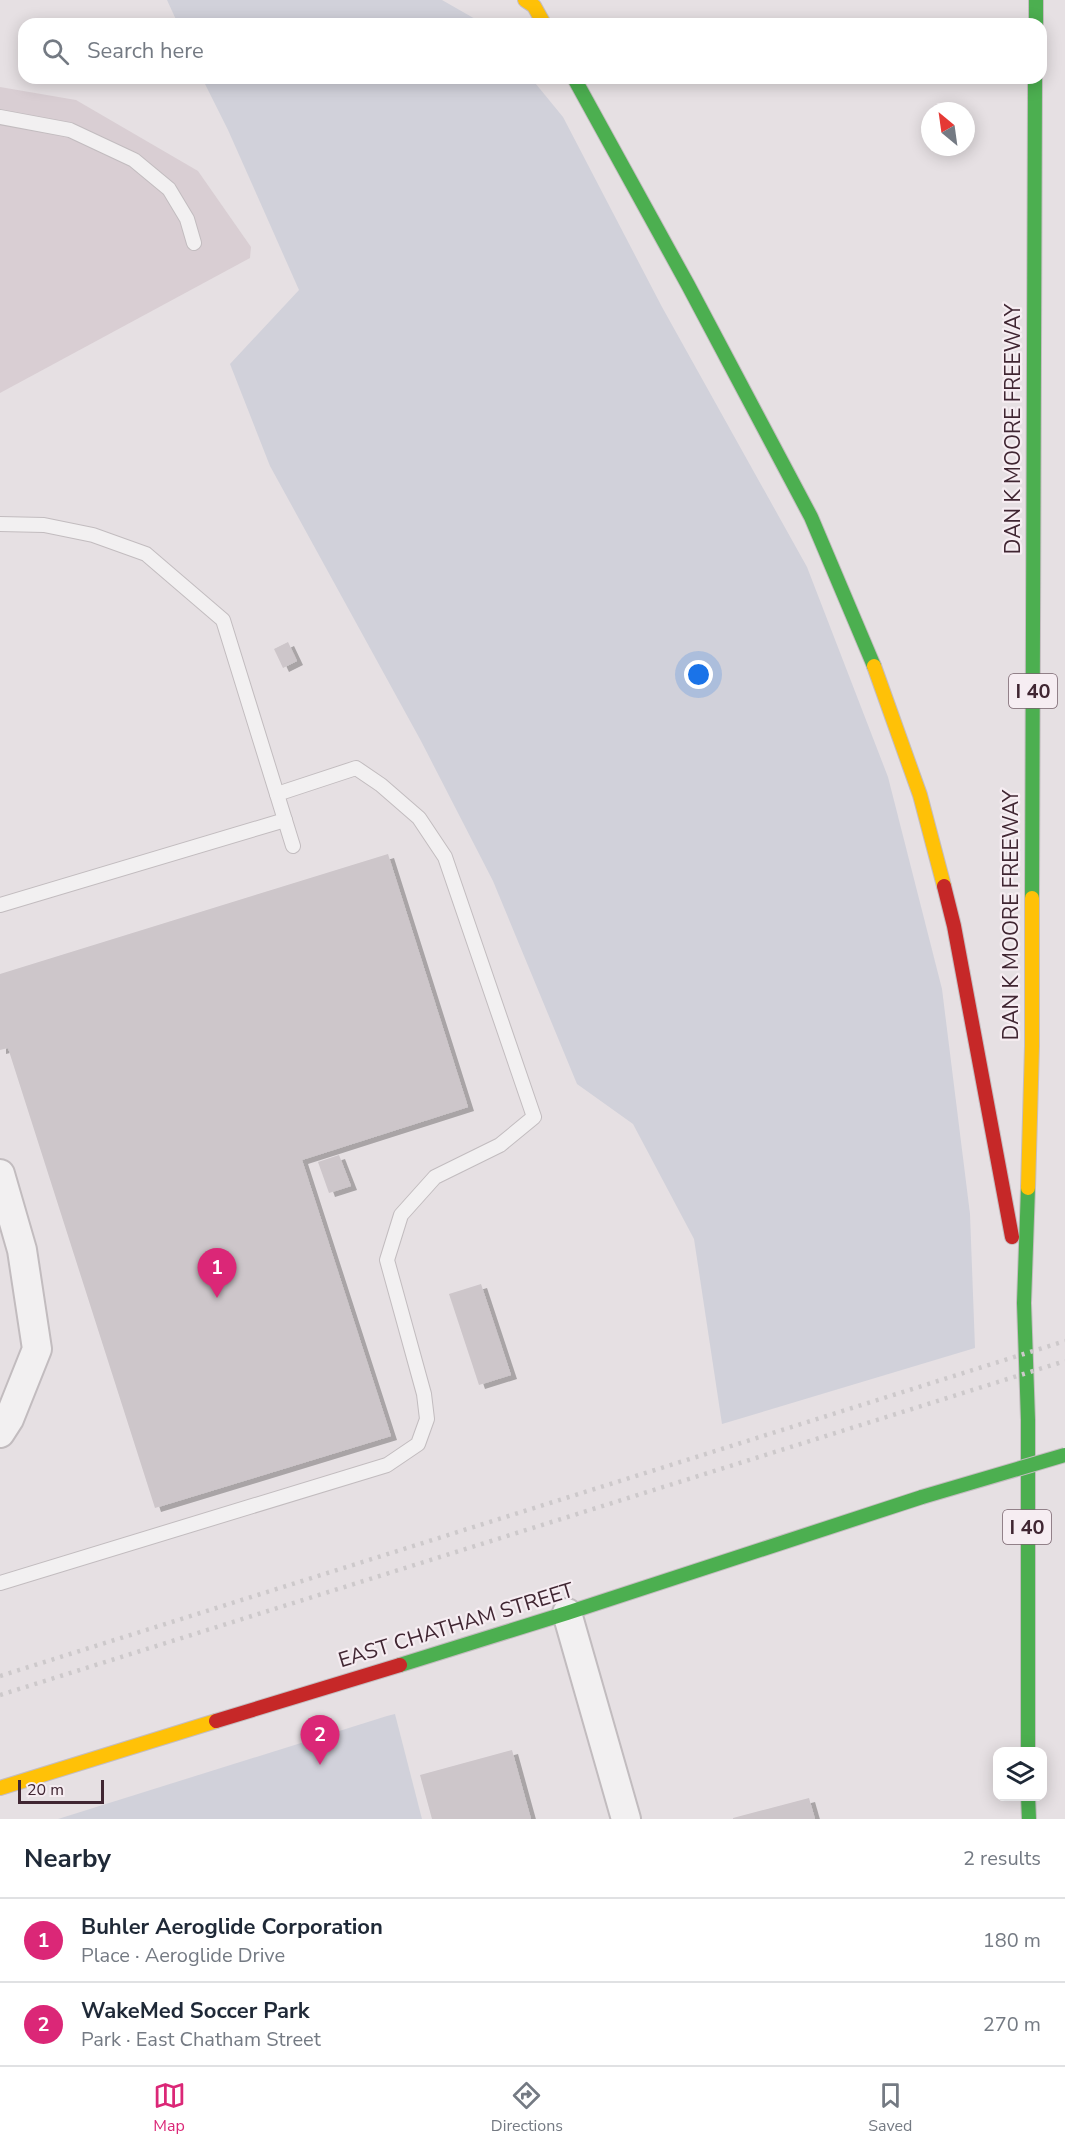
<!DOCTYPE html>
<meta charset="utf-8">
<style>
:root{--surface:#fff;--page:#f6f6f7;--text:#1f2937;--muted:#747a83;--line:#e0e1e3;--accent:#db2777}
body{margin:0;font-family:"Nunito Sans",sans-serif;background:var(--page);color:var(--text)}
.controls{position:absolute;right:18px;bottom:18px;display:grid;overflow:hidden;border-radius:12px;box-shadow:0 3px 15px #0003}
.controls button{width:54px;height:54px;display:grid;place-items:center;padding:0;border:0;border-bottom:2px solid var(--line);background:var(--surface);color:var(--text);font:30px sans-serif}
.compass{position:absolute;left:921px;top:102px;width:54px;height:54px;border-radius:50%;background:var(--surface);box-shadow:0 3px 15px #0003;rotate:331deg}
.scale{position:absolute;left:18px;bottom:15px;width:86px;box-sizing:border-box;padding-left:6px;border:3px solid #402632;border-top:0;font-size:16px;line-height:21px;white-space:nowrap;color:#402632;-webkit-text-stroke:4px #f6edf2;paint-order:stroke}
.you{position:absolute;left:699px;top:675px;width:21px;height:21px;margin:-15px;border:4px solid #fff;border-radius:50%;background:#1a73e8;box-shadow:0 0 0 9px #1a73e833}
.badge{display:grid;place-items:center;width:39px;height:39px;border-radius:50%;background:var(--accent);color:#fff;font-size:20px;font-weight:700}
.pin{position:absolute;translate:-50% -50px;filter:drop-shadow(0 2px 3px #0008)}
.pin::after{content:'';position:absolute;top:32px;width:21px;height:18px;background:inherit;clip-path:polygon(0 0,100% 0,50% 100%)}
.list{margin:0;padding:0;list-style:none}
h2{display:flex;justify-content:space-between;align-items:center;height:78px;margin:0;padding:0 24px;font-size:26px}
h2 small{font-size:20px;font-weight:400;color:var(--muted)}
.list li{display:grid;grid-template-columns:39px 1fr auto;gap:18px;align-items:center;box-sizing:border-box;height:84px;padding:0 24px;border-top:2px solid var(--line)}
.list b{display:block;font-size:22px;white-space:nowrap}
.list p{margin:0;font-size:20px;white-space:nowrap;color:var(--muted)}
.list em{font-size:20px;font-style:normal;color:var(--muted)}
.icon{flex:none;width:33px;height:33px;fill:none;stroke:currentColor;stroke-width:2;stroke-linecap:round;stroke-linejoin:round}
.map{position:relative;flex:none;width:1065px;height:1819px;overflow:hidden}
.search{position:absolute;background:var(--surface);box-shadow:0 3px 15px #0003;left:18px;right:18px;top:18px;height:66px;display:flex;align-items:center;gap:15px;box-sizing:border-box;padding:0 21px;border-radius:18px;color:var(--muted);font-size:22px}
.sheet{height:246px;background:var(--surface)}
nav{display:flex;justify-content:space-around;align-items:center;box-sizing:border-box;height:84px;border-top:2px solid var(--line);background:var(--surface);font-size:16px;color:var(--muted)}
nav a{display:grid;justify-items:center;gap:3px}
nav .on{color:var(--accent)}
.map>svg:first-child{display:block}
.built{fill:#d9ced3}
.green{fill:#d1d1da}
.building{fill:#cdc6ca;filter:url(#shadow)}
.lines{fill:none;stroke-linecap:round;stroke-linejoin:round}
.lane-casing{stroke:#c2bcbf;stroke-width:16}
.street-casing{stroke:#c2bcbf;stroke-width:32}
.fast-casing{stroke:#c4bdc0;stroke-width:16}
.slow-casing{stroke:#c4bdc0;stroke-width:16}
.jam-casing{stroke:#c4bdc0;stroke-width:16}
.lane{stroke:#f2f0f1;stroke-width:14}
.street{stroke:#f2f0f1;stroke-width:28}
.fast{stroke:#4caf50;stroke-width:14}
.slow{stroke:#ffc107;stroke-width:14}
.jam{stroke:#c62828;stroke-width:14}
.rail{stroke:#cdc9cb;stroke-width:4.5;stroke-dasharray:3 6;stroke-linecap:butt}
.fast-bridge-casing{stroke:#c4bdc0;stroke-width:16;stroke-linecap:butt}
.fast-bridge{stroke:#4caf50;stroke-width:14}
.labels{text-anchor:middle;stroke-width:4.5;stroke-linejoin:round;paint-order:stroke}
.shield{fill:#f6edf2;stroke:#77626c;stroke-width:1.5}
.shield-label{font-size:20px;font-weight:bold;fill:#402632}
.street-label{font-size:21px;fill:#402632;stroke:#f6edf2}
</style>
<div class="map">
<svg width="1065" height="1819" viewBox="0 0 1065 1819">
<defs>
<filter id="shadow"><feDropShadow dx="6" dy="4" stdDeviation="0" flood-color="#0004"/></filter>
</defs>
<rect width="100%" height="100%" fill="#e6e0e3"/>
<polygon class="built" points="0,87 76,100 198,171 251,247 250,258 0,393"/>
<g class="green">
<polygon points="167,0 442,0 484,24 178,24"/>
<polygon points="202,78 531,78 563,117 662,307 807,567 888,777 942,989 970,1214 975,1348 722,1424 694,1239 633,1124 577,1084 493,881 421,741 270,466 230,364 299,290 228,130"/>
<polygon points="395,1714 422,1819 58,1819 387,1716"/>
</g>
<g class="building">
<polygon points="288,642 297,661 283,668 274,649"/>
<polygon points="388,854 468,1107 302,1160 391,1436 155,1508 8,1048 0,1050 0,974"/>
<polygon points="339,1155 351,1186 329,1193 318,1162"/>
<polygon points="481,1284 511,1375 479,1385 449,1294"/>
<polygon points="512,1750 531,1819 432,1819 420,1775"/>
<polygon points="809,1798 815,1819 733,1819 733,1818"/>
</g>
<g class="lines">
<g class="lane-casing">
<g id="lane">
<polyline points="0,117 70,130 134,160 169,189 187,219 194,243"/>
<polyline points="0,524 44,525 93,535 146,554 223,620 293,846"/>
<polyline points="0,905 285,820"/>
<polyline points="0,1583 387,1465 418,1444 427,1419 424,1394 387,1260 401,1215 435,1177 500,1145 534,1117 445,857 419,818 381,785 356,768 277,794"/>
</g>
</g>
<g class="street-casing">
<g id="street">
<polyline points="0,1174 22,1250 37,1349 9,1419 0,1433"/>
<polyline points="567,1613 626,1819"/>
</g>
</g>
<g class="fast-casing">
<g id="fast">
<polyline points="1036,0 1036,24"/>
<polyline points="574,78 688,285 811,517 874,666"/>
<polyline points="1032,898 1035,78"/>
<polyline points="1028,1188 1024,1303 1028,1420 1028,1752"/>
<polyline points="400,1665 567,1613 922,1497"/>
<polyline points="1028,1796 1029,1819"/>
</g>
</g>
<g class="slow-casing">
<g id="slow">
<polyline points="525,0 534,6 544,24"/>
<polyline points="874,666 920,795 944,886"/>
<polyline points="1028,1188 1032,1046 1032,898"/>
<polyline points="0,1788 216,1721"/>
</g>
</g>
<g class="jam-casing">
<g id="jam">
<polyline points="944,886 954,926 1012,1237"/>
<polyline points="216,1721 400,1665"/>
</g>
</g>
<use href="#lane" class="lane"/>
<use href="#street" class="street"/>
<use href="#fast" class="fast"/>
<use href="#slow" class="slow"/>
<use href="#jam" class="jam"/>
<g class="rail">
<polyline points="0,1676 1065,1341"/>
<polyline points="0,1695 1065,1361"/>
</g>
<g class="fast-bridge-casing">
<polyline id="fast-bridge" points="922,1497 1065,1455"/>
</g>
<use href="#fast-bridge" class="fast-bridge"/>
</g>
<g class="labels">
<g class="shield">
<rect x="1009" y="674" width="48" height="34" rx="4.5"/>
<rect x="1003" y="1510" width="48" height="34" rx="4.5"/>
</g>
<g class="shield-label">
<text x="1033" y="698">I 40</text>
<text x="1027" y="1534">I 40</text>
</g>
<g class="street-label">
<text transform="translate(1013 429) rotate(-90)" y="7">DAN K MOORE FREEWAY</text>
<text transform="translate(1011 915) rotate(-90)" y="7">DAN K MOORE FREEWAY</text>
<text transform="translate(456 1625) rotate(-17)" y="7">EAST CHATHAM STREET</text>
</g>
</g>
</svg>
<div class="controls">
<button><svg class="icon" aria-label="layers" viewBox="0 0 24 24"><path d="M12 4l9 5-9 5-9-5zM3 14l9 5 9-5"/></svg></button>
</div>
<svg class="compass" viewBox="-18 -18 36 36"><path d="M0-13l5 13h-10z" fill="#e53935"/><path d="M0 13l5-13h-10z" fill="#747a83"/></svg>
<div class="scale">20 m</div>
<div class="you"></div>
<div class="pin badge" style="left:217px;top:1298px">1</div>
<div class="pin badge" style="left:320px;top:1765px">2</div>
<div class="search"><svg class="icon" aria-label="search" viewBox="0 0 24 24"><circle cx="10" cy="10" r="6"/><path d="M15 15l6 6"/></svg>Search here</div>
</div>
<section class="sheet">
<h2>Nearby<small>2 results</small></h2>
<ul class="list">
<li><span class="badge">1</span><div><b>Buhler Aeroglide Corporation</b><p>Place · Aeroglide Drive</p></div><em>180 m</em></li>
<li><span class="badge">2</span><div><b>WakeMed Soccer Park</b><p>Park · East Chatham Street</p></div><em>270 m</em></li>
</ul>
</section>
<nav>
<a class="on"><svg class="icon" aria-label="map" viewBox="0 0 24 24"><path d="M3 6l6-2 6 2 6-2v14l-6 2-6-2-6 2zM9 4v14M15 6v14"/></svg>Map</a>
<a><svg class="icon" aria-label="directions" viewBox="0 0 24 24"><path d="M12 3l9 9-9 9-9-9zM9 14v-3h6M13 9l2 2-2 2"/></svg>Directions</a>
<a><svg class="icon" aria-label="saved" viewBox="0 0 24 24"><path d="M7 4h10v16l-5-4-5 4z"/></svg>Saved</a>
</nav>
